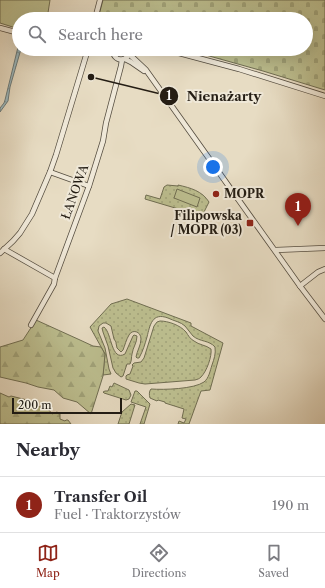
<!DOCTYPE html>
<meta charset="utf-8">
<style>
:root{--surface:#fff;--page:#f7f7f7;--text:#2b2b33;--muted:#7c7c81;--line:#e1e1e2;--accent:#8f2418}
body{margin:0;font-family:"Libre Caslon Text",serif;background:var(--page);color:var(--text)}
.scale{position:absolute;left:12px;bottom:10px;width:110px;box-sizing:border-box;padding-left:4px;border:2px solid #241d14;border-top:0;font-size:11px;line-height:14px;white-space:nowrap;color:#241d14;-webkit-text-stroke:3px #efe8d8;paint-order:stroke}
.you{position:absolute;left:213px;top:167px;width:14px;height:14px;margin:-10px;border:3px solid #fff;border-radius:50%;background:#1a73e8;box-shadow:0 0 0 6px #1a73e833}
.badge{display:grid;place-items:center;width:26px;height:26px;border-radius:50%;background:var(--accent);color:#fff;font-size:13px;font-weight:700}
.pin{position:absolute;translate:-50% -33px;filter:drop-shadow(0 1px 2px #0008)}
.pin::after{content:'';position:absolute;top:21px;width:14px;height:12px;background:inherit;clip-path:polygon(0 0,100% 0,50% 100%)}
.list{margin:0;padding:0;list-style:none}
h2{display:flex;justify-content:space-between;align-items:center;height:52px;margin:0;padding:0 16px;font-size:17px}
h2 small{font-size:13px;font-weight:400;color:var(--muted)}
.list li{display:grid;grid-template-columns:26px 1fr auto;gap:12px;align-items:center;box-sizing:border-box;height:56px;padding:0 16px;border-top:1px solid var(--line)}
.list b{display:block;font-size:15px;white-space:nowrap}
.list p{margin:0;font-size:13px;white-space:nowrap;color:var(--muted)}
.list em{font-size:13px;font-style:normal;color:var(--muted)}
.icon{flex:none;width:22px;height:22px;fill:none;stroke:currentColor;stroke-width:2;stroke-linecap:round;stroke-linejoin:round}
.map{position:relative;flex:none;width:325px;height:424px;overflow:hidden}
.search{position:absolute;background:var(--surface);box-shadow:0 4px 16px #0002;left:12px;right:12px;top:12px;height:44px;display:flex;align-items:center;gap:10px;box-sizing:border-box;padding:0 14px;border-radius:22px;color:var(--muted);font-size:15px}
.sheet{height:108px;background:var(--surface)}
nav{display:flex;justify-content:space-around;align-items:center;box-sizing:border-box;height:56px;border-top:1px solid var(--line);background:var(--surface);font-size:11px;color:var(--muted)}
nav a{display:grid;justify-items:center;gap:2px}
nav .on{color:var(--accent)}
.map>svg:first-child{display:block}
.grass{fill:url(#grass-dots);stroke:#706e52}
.forest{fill:url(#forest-firs);stroke:#706e52}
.cemetery{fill:url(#cemetery-stones);stroke:#706e52}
.park{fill:#bcbe8f;stroke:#706e52}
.water{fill:url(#water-ripples);stroke:#6c7b7b}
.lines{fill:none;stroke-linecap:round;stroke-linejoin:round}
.minor-casing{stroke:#554d40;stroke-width:6}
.minor{stroke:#efe8d8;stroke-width:4.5}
.poi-dot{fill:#8f2418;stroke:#efe8d8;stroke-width:1.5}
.labels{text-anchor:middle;stroke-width:4;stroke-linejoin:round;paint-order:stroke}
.street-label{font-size:12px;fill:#241d14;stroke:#efe8d8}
.poi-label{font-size:12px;font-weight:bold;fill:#241d14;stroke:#efe8d8;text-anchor:start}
.leader{fill:none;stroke:#241d14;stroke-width:1.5}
.callout-dot{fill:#241d14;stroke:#efe8d8;stroke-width:1.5}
.mark-label{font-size:12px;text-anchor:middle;font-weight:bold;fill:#fff}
.callout-label{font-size:13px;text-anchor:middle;font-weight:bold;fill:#241d14;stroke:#efe8d8;stroke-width:4;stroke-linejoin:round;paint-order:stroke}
</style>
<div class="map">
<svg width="325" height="424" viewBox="0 0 325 424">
<defs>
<pattern id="grass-dots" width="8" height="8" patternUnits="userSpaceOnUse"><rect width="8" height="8" fill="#bcbe8f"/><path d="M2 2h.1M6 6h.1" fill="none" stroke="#a1a37a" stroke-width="1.8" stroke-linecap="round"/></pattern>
<pattern id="forest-firs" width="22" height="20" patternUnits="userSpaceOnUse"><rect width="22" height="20" fill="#bcbe8f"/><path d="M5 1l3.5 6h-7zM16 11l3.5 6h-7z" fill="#a1a37a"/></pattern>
<pattern id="cemetery-stones" width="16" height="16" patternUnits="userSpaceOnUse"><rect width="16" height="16" fill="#bcbe8f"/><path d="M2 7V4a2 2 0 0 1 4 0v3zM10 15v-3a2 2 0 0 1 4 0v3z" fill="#a1a37a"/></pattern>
<pattern id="water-ripples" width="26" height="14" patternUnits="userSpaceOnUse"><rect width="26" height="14" fill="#9cb9bf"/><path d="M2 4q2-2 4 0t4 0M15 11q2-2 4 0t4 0" fill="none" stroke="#7f969a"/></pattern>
</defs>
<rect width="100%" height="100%" fill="#e7dcc3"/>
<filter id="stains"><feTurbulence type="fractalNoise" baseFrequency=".005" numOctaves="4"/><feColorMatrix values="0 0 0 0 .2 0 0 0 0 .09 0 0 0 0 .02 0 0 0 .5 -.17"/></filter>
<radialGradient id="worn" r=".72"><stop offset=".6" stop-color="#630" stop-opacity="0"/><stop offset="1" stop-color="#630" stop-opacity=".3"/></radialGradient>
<g class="grass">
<path d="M167 185 178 186V185C191 188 202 191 209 202L202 216 145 199 146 195 160 199 164 187Z"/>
<path d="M127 299 191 323V326L223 343 210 390 201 391 189 424H178L179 421 184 423 186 419 182 418 184 409 165 403V402L158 400 157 401 150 398C149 395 149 391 151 389 164 390 194 389 204 382 209 378 210 371 212 365 214 359 216 354 215 347 209 340 200 342 193 336 190 333 188 329 185 326 181 322 174 321 168 318 152 312 150 325 147 337 145 344 143 351 139 358H137L136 357C137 351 141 345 141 339 141 331 132 329 129 335 126 340 125 345 123 350L121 352 117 348 116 343V342L114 339 111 326 106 323H103L99 326 98 331 105 348 109 369 111 374 103 375 105 354 90 327 111 304Z"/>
<path d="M160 321C168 321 180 325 186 332 188 335 190 339 194 341 199 345 206 345 211 349 212 356 207 371 201 377 199 379 198 379 195 380L145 384 139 383 126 379V376L127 375 130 374 133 366 132 365 134 363 141 362 144 358 154 326 157 322Z"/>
<path d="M104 327C112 333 111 362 125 354L133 336 134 335 137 336C137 343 133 347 132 354 131 358 132 360 130 364H127L123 376 121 377 116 373 113 368 108 346 103 332 102 328Z"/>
<polygon points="114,383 129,390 131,395 129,399 126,400 104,393 103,392 105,391 108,391 110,386 112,387"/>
<polygon points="135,391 137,391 150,404 144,424 140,424 146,407 131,402"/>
<polygon points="131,404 135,405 129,424 118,424 122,412"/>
</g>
<g class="forest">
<polygon points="36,320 80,340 93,346 101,347 105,354 103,376 91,414 77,402 63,398 54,390 38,387 26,383 0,377 0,347 23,340"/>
<polygon points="0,393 9,397 11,396 27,400 37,406 49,410 52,414 57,412 60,414 60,419 65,421 66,420 68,420 71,424 0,424"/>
</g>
<polygon class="cemetery" points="103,0 325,0 325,90 263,71 195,52 194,50 190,49 306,49 306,19 98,19"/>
<g class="park">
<polygon points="0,0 50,0 47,19 19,19 19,29 0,23"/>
<polygon points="177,189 200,198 197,207 174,198"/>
</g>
<polygon class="water" points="19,43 19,49 21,49 10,87 8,101 0,112 0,108 4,103 5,100"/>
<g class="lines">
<g class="minor-casing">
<g id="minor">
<polyline points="95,19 100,0"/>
<polyline points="0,28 19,33"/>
<path d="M113 49C112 63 130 63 130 49"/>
<polyline points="164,49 239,69 325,96"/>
<polyline points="129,54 146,70 300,286 325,319"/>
<polyline points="125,59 131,62 144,71"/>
<polyline points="50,172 89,186"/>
<polyline points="4,249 55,278"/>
<polyline points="276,250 325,248"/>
<polyline points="0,253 13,241 20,233 32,214 50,172 56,155 88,49"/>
<polyline points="300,286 318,272 325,269"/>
<polyline points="31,325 54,284 55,278 89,186 103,141 106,123 121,66 122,60"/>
</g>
</g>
<use href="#minor" class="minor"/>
</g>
<g class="poi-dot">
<circle cx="216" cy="194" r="4"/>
<rect x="246" y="219" width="8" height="8" rx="2"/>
</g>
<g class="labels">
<g class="street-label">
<text transform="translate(75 192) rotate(-70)" y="4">ŁANOWA</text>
</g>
<g class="poi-label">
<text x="224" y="198">MOPR</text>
<text x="242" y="220" text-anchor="end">Filipowska<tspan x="242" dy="14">/ MOPR (03)</tspan></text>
</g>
</g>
<path class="leader" d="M91 77L169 96"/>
<g class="callout-dot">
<circle cx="91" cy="77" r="4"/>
<circle cx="169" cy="96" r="10"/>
</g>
<g class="mark-label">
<text x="169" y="100">1</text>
</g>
<g class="callout-label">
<text x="224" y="101">Nienażarty</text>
</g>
<rect width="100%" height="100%" filter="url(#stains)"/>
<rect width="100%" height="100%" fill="url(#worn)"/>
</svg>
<div class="scale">200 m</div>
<div class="you"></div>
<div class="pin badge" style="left:298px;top:226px">1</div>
<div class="search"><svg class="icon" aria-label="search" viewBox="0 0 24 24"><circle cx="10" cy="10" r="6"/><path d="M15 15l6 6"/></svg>Search here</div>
</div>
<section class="sheet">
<h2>Nearby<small></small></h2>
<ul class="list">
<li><span class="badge">1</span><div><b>Transfer Oil</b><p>Fuel · Traktorzystów</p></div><em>190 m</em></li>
</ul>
</section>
<nav>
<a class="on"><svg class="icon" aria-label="map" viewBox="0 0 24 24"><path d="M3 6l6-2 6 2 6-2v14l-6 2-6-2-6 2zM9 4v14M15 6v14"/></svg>Map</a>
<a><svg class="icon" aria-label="directions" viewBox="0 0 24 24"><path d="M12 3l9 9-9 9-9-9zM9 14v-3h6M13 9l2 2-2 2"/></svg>Directions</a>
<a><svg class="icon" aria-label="saved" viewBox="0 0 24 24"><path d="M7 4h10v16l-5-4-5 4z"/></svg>Saved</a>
</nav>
